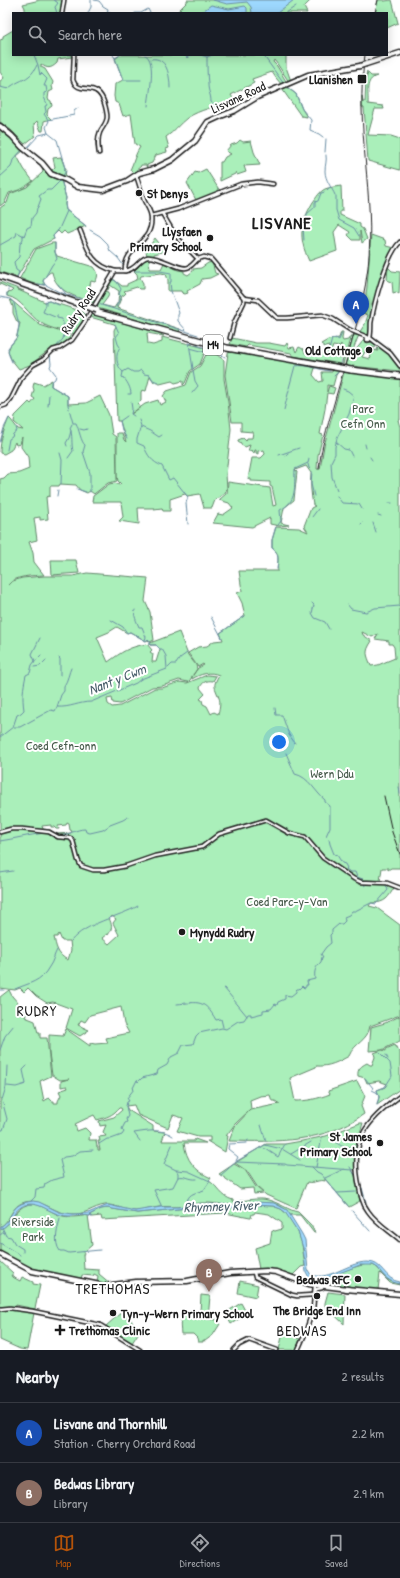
<!DOCTYPE html>
<meta charset="utf-8">
<style>
:root{--surface:#171b24;--page:#20242c;--text:#f1f3f6;--muted:#9ea1a6;--line:#363941;--accent:#b45309}
body{margin:0;font-family:"Patrick Hand",sans-serif;background:var(--page);color:var(--text)}
.you{position:absolute;left:279px;top:742px;width:14px;height:14px;margin:-10px;border:3px solid #fff;border-radius:50%;background:#1a73e8;box-shadow:0 0 0 6px #1a73e833}
.badge{display:grid;place-items:center;width:26px;height:26px;border-radius:50%;background:var(--accent);color:#fff;font-size:13px;font-weight:700}
.pin{position:absolute;translate:-50% -33px;filter:drop-shadow(0 1px 2px #0008)}
.pin::after{content:'';position:absolute;top:21px;width:14px;height:12px;background:inherit;clip-path:polygon(0 0,100% 0,50% 100%)}
.list{margin:0;padding:0;list-style:none}
h2{display:flex;justify-content:space-between;align-items:center;height:52px;margin:0;padding:0 16px;font-size:17px}
h2 small{font-size:13px;font-weight:400;color:var(--muted)}
.list li{display:grid;grid-template-columns:26px 1fr auto;gap:12px;align-items:center;box-sizing:border-box;height:60px;padding:0 16px;border-top:1px solid var(--line)}
.list b{display:block;font-size:15px;white-space:nowrap}
.list p{margin:0;font-size:13px;white-space:nowrap;color:var(--muted)}
.list em{font-size:13px;font-style:normal;color:var(--muted)}
.icon{flex:none;width:22px;height:22px;fill:none;stroke:currentColor;stroke-width:2;stroke-linecap:round;stroke-linejoin:round}
.map{position:relative;flex:none;width:400px;height:1350px;overflow:hidden}
.search{position:absolute;background:var(--surface);box-shadow:0 2px 10px #0003;left:12px;right:12px;top:12px;height:44px;display:flex;align-items:center;gap:10px;box-sizing:border-box;padding:0 14px;border-radius:0px;color:var(--muted);font-size:15px}
.sheet{height:172px;background:var(--surface)}
nav{display:flex;justify-content:space-around;align-items:center;box-sizing:border-box;height:56px;border-top:1px solid var(--line);background:var(--surface);font-size:11px;color:var(--muted)}
nav a{display:grid;justify-items:center;gap:2px}
nav .on{color:var(--accent)}
.map>svg:first-child{display:block}
.green{fill:#aaefba;stroke:#63866b;fill-rule:evenodd}
.water{fill:#9dd8fe;stroke:#698da4}
.lines{fill:none;stroke-linecap:round;stroke-linejoin:round}
.stream{stroke:#698da4;stroke-width:1}
.minor-casing{stroke:#1c1c1c;stroke-width:5.5}
.major-casing{stroke:#1c1c1c;stroke-width:7}
.highway-casing{stroke:#1c1c1c;stroke-width:8}
.minor{stroke:#fff;stroke-width:2.5}
.major{stroke:#fff;stroke-width:4}
.highway{stroke:#fff;stroke-width:5}
.rail{stroke:#1c1c1c;stroke-width:1}
.minor-bridge-casing{stroke:#1c1c1c;stroke-width:5.5;stroke-linecap:butt}
.major-bridge-casing{stroke:#1c1c1c;stroke-width:7;stroke-linecap:butt}
.highway-bridge-casing{stroke:#1c1c1c;stroke-width:8;stroke-linecap:butt}
.minor-bridge{stroke:#fff;stroke-width:2.5}
.major-bridge{stroke:#fff;stroke-width:4}
.highway-bridge{stroke:#fff;stroke-width:5}
.poi-dot{fill:#1c1c1c;stroke:#fff;stroke-width:1.5}
.labels{text-anchor:middle;stroke-width:4;stroke-linejoin:round;paint-order:stroke}
.shield{fill:#fff;stroke:#606060;stroke-width:1}
.shield-label{font-size:12px;font-weight:bold;fill:#1c1c1c}
.poi-label{font-size:13px;font-weight:bold;fill:#1c1c1c;stroke:#fff;text-anchor:end}
.street-label{font-size:13px;fill:#1c1c1c;stroke:#fff}
.park-label{font-size:13px;fill:#475b4b;stroke:#fff}
.water-label{font-size:14px;font-style:italic;fill:#495e6b;stroke:#fff}
.quarter-label{font-size:15px;letter-spacing:1px;fill:#1c1c1c;stroke:#fff}
.district-label{font-size:17px;font-weight:bold;letter-spacing:1px;fill:#1c1c1c;stroke:#fff}
</style>
<div class="map">
<svg width="400" height="1350" viewBox="0 0 400 1350">
<rect width="100%" height="100%" fill="#fff"/>
<filter id="ink" filterUnits="userSpaceOnUse"><feTurbulence type="fractalNoise" baseFrequency=".025" numOctaves="2"/><feDisplacementMap in="SourceGraphic" scale="8" xChannelSelector="R" yChannelSelector="G"/><feConvolveMatrix kernelMatrix="1 2 1 2 8 2 1 2 1" color-interpolation-filters="sRGB"/></filter>
<g filter="url(#ink)">
<g class="green">
<polygon points="40,0 62,0 61,13 25,13 25,8 23,4"/>
<polygon points="187,0 311,0 304,7 307,13 176,13 187,2"/>
<polygon points="378,0 384,0 384,1 392,0 398,23 387,28 387,13 375,13"/>
<path d="M13 30V55H72V57L58 59 57 63C51 69 47 69 41 64V67L45 69 53 82 52 86 53 90 49 92 48 99 51 101 52 106 48 109 47 115 51 119 44 121 43 131H41L37 121 34 124 35 136 25 144 11 130 0 122V81L4 78 0 72V40L3 39V36Z"/>
<path d="M120 55H286V67L291 81 289 82 278 65 274 60 273 62 277 66 287 83 282 85 276 78 272 72 252 79 254 83 231 95 239 108 236 110 231 102C215 107 201 109 187 118 179 124 174 132 166 137L169 148 166 149 167 152 156 155 152 163 147 165V169L146 165H141V166L133 173 130 170C134 162 135 154 140 147L135 144 131 114 123 116 119 104 115 102 114 96 115 84 123 80 115 59Z"/>
<path d="M367 71 366 79 368 73 371 76H377C364 80 369 93 368 104L383 106 384 109H375L368 135 391 136 400 139V170L368 161 364 108 362 107V96L363 102H365L366 79H365Z"/>
<polygon points="286,87 296,94 302,109 307,117 301,116 282,89"/>
<polygon points="0,127 24,150 17,156 24,169 33,181 22,189 9,193 5,202 0,206"/>
<polygon points="240,140 243,142 251,141 254,152 260,165 244,166 246,172 237,175 236,172 235,174 220,181 220,162 222,162 225,157 231,154 226,151 231,145 237,143"/>
<polygon points="61,157 65,168 66,168 65,179 50,172 55,167 53,158"/>
<polygon points="44,168 61,179 66,198 65,204 66,210 86,226 67,234 64,231 61,234 58,231 53,236 54,239 34,249 17,277 0,272 0,208 7,203 10,194 27,187 43,172 42,169"/>
<polygon points="206,169 220,191 196,200 187,183 195,172 198,173"/>
<path d="M341 186 342 211H340V215L360 224V227L363 229 367 239 362 243 360 231V240H353L348 235 350 232 339 225 334 232 337 251 309 261C298 237 300 224 313 202 317 197 319 192 325 189 329 187 336 187 341 186Z"/>
<polygon points="371,235 385,240 386,246 394,248 385,267 370,322 370,334 366,336 359,333 365,324 368,315 363,313 367,287"/>
<polygon points="155,238 166,252 164,253 162,252 154,254 154,257 147,256 146,251 143,249 147,250"/>
<path d="M52 243H55V252L57 256 94 267C98 272 99 276 95 282L91 281 89 289 93 295 94 303C76 297 56 292 52 272 48 272 45 277 43 281L45 285 31 283 20 278 36 249Z"/>
<polygon points="148,259 149,259 150,269 161,269 164,263 178,270 184,271 184,273 188,275 193,271 193,269 201,268 208,263 212,262 215,273 218,274 210,278 202,279 200,284 187,291 188,293 185,294 182,293 181,291 168,291 168,280 166,274 161,273 141,276 140,278 143,283 143,289 139,289 137,287 124,291 126,293 124,295 122,296 117,308 180,329 179,332 94,307 104,291 109,292 108,297 102,305 114,308 118,302 119,291 110,285 108,290 106,289 112,278 122,286 127,286 127,284 138,279 137,274 134,271 143,261"/>
<polygon points="388,267 392,271 400,272 399,294 396,292 393,293 392,282 387,280"/>
<path d="M0 282 24 291 16 289 45 302 49 301 83 312 86 315 74 334C63 331 51 329 41 323 28 315 22 299 7 296V293L11 292 13 290 0 284Z"/>
<polygon points="10,299 40,325 70,335 70,338 59,347 52,348 30,365 19,369 11,359 8,351 10,346 16,339 20,323 17,322 13,313 13,307"/>
<polygon points="92,314 159,333 164,336 147,333 148,344 153,345 162,342 162,337 213,350 204,354 200,364 190,371 185,383 183,385 183,381 175,383 172,381 160,384 154,382 150,376 146,391 142,390 141,392 141,401 138,404 140,407 131,414 145,404 158,400 160,405 166,402 163,396 167,391 186,385 191,372 200,366 207,353 213,352 224,360 224,379 228,402 231,429 226,475 227,488 225,493 215,500 212,508 204,508 200,494 187,496 185,494 170,499 170,511 163,511 162,508 154,509 154,508 138,508 139,524 119,521 123,517 121,502 92,502 93,496 109,484 115,483 119,485 121,484 118,481 117,476 117,433 122,433 124,440 126,442 120,421 117,421 114,330 116,326 114,324 90,317"/>
<polygon points="341,332 343,332 342,339 343,341 348,340 351,335 343,364 341,344 339,347 333,346 331,352 340,355 341,364 293,356 291,353 248,345 246,347 230,344 232,338 256,343 269,343 285,346 287,343 289,348 294,347 296,352 299,347 303,349 305,353 326,353 329,348 329,346 325,347 321,344 328,340 339,338"/>
<path d="M353 335 360 336 358 337 353 350 354 352 363 341H365L367 343 371 342 375 344 376 347 374 348 370 346 366 350 362 357 370 359 371 358 369 353 374 350 378 351 377 349 379 347C388 351 400 360 400 371L352 366 351 372 359 374 400 378V420H398L400 427V868H391L388 870V868H382L380 881 356 880 384 883 395 886C388 898 386 903 371 903L369 906 377 908 400 925V1015L370 1026C368 1041 354 1043 349 1056 338 1062 329 1067 316 1066V1067L290 1078 295 1101C307 1101 317 1099 330 1094L328 1091 357 1081 365 1096 361 1106 364 1114C324 1143 276 1142 229 1141L235 1126 250 1110 280 1104 275 1101H272L270 1095 260 1096 250 1100 251 1109 235 1124 226 1136H228L225 1152 207 1141H210V1137H198L177 1131 183 1118 173 1115 168 1128 138 1115 134 1105 126 1106 128 1110 153 1126V1131L165 1132 162 1141H194L195 1139 206 1143H184C186 1160 195 1171 211 1178L209 1181C218 1186 221 1197 233 1200V1202C244 1201 258 1197 268 1200 278 1202 290 1211 298 1212L311 1225 315 1233H314L300 1215H290C276 1195 252 1205 231 1205 221 1205 211 1202 201 1203 193 1204 185 1206 177 1207 171 1207 165 1206 159 1207 151 1208 143 1211 135 1211 125 1211 115 1204 105 1205 92 1207 87 1215 70 1214 54 1213 41 1198 25 1202 11 1205 11 1221 0 1227V997L9 990 12 996 27 1013 25 1017 35 1021 38 1033H40V1038H47L51 1076 40 1081 44 1101 49 1098 52 1101H54V1103H58V1101L61 1095 59 1091 68 1088 67 1086 61 1087V1081L69 1079 60 1080 52 1075 49 1053V1035L63 1036 66 1029 90 1046V1043L95 1044 108 1043 106 1038 129 1033 124 1024 121 1007 90 1015 85 1022 81 1020 78 1025 89 1030 80 1036 66 1028 72 1009 53 1002 47 1003 36 996 28 988 24 992 20 988 15 990 0 988V833L16 830 41 831 14 828 1 831 0 828V479L4 478 8 474 19 473 29 469 28 457 21 447 22 437 20 444 16 445 15 442 11 450 4 454 0 453C0 440 4 430 9 418L11 420 18 429 23 430 14 422 15 416 29 402 31 404 35 399 32 397 34 390 33 387 34 382 43 385 52 380 51 386 68 396V404L86 403 100 396 109 415 112 434 116 437 117 481 108 483 94 494 90 491 87 493 80 490 76 485 60 484 59 486H50V496L46 497 48 519 40 520V517L34 518 37 540 29 542 33 553 34 562 44 575C32 576 16 575 8 585L13 581 22 578 44 576H73L87 573 148 578 145 601 150 612 154 640 150 642 148 640 146 641 130 632 127 633 117 627 109 632 97 637 108 662C122 652 128 647 147 644L152 650 150 652 153 654 152 662H156L160 649 156 645H150V643L179 632 188 655 196 665 197 669 190 680 188 682 179 680 162 686 152 687 120 704 113 703 112 698 107 699 108 704 112 707 120 706 155 688H162L179 682 187 683 207 675 216 676 213 681C207 680 202 682 200 688L205 694 200 699 202 700 203 704 207 706 211 714 214 712 218 714C219 710 221 702 219 698 215 686 212 687 219 675 210 671 200 674 192 679V676L198 668 204 665 203 664 198 667 188 653 198 647 207 646 214 641 223 640 220 633 245 616 242 603 237 593 242 591 239 571H278C276 563 282 554 272 548V540L276 527 299 528 308 532 304 526 311 508 315 506 313 505C311 494 310 484 311 473L306 466 295 470 297 472 294 500 284 508 281 523 289 525 279 526 270 524V518L252 527 213 523 218 514 223 515 233 508 229 503 219 500 227 493 228 482 270 488 273 506 276 505 272 487 270 486V482L251 481V479H248L252 458H261L265 454 264 450 258 451V454L256 453V450H255L254 453 252 452 251 450V451H248L250 445 245 447 241 445V443L238 441V440L243 438 246 441 247 438H252L253 432 241 431V422H232L225 375 228 353 231 352 238 353 307 365 315 368 313 375 319 382 323 381 322 372H332L333 369 340 370 336 375 333 386 327 385V392L329 386 335 388 333 394 327 393 325 409 320 434 323 435 318 455 317 469H320L324 446 344 372 346 371 348 365H345ZM362 632 372 637 378 634 375 639 389 641V644H392L394 647 395 658 378 665 371 666C367 654 364 653 372 641L363 635ZM67 823 69 824 70 830 72 831 71 833 57 834V835L67 837 68 838 66 840 65 838H59L51 833 52 831 50 830 43 829 42 826 51 825V827H54L56 829H59L58 826 66 825ZM112 916 116 919 113 923 119 935 109 944 102 938 107 934 108 935C113 928 112 925 109 918ZM59 934 62 941H70L71 950 68 960C57 955 56 946 54 937H57ZM119 1108H121L122 1110 114 1117 99 1121 100 1126 106 1125 103 1132 106 1136 99 1137 100 1141H98L100 1150H98V1147H97L96 1140H89L90 1133 85 1128 77 1131 75 1124 94 1115 97 1120C107 1117 112 1116 119 1108Z"/>
<polygon points="51,560 76,560 79,573 52,575"/>
<polygon points="400,1016 400,1041 382,1050 369,1051 371,1027 385,1023"/>
<path d="M395 1045 397 1049 400 1052V1089L377 1105 379 1097 377 1090 385 1087 387 1084 379 1081 367 1083 365 1078 358 1076C357 1069 361 1066 367 1063L370 1065H372L375 1057 374 1053 382 1050 386 1051V1049Z"/>
<path d="M360 1123H363L355 1150V1170H352L355 1175 360 1201 349 1207 325 1179V1181C319 1179 313 1184 307 1182L296 1208 293 1207 266 1195 258 1188 247 1171 235 1163 266 1144H285L302 1141 326 1136Z"/>
<polygon points="234,1164 245,1170 256,1187 263,1193 254,1194 253,1188 240,1189 219,1174"/>
<path d="M29 1204C40 1203 49 1211 59 1215 69 1218 78 1217 88 1215L92 1245 85 1251 83 1255 84 1269 99 1270V1274L111 1284 97 1282 98 1276 94 1274 93 1276 82 1275 81 1280 34 1270 19 1263 0 1251V1229C14 1224 12 1209 29 1204Z"/>
<polygon points="253,1205 273,1206 281,1209 287,1214 298,1232 302,1244 305,1266 301,1267 293,1275 285,1272 259,1269 255,1248 270,1243 272,1230 275,1231 282,1229 282,1223 269,1214 255,1212 254,1214 252,1214 251,1218 250,1218 225,1213 102,1220 101,1216 92,1217 89,1215 101,1209 107,1208 137,1213 198,1207 223,1207 234,1208"/>
<polygon points="0,1261 13,1273 11,1276 20,1281 22,1277 33,1282 33,1284 40,1285 35,1309 16,1305 16,1308 34,1313 27,1350 20,1349 0,1340"/>
<path d="M368 1264C381 1266 379 1273 388 1280 392 1282 397 1283 400 1285L390 1283 380 1273 378 1290 335 1285V1276L323 1281C328 1275 359 1265 368 1264Z"/>
<polygon points="240,1281 258,1285 256,1297 238,1293"/>
<polygon points="328,1292 345,1294 344,1324 325,1306 325,1303"/>
<path d="M201 1295 210 1296 208 1319 219 1320 220 1324 213 1335 205 1341 203 1340V1342H198L197 1338 193 1334H181C180 1323 179 1319 187 1312H200Z"/>
<polygon points="241,1303 247,1314 231,1324 225,1313"/>
<polygon points="124,1310 127,1314 126,1316 128,1318 129,1317 139,1332 132,1343 106,1326"/>
<polygon points="284,1328 295,1329 294,1337 300,1339 296,1350 279,1350"/>
</g>
<g class="water">
<polygon points="213,0 294,0 277,13 252,13 251,7 247,2 227,4"/>
<polygon points="211,5 229,9 245,6 247,8 247,13 200,13"/>
<path d="M33 1201 39 1202 59 1212 73 1214 88 1213 108 1205 135 1211 161 1207H178L200 1204 231 1205 256 1202 274 1203 287 1210 302 1234 305 1240 308 1270 311 1275C330 1281 348 1262 367 1262 383 1261 384 1280 400 1282V1284C389 1282 384 1277 378 1268L373 1265H360L321 1280 310 1279 306 1272 303 1248 298 1232 285 1212 281 1209 273 1206 253 1205 234 1208 223 1207H198L137 1213 107 1208 101 1209 89 1215 92 1217C84 1213 71 1218 61 1215 48 1212 35 1198 21 1207 12 1212 11 1226 0 1229V1227C16 1218 7 1204 33 1201Z"/>
</g>
<g class="lines">
<g class="stream">
<polyline points="54,0 58,3 55,7 57,13"/>
<polyline points="94,0 99,1 103,6 108,9 107,13 110,13"/>
<polyline points="88,13 91,7 91,0"/>
<polyline points="135,13 141,13 148,9 150,13"/>
<polyline points="184,13 195,12"/>
<polyline points="286,13 296,6"/>
<polyline points="113,55 115,58 120,55"/>
<path d="M145 55C157 59 149 95 148 106"/>
<polyline points="185,55 187,58 191,55"/>
<polyline points="200,55 207,57 213,55"/>
<polyline points="263,55 284,84"/>
<path d="M207 56C207 65 207 75 208 84 208 92 211 94 211 102L217 107 221 114"/>
<polyline points="115,58 123,80 141,80"/>
<path d="M151 59C167 56 170 76 170 88"/>
<polyline points="286,86 296,94 302,109 311,120 310,130 319,134 323,137"/>
<path d="M0 87 8 89C15 82 23 81 29 76 33 73 35 69 37 65"/>
<polyline points="48,120 74,115 74,111 78,108"/>
<polyline points="48,133 57,140 65,168 64,171 66,171 62,177"/>
<polyline points="27,148 39,135 48,133 46,127 49,121 44,114 46,112 45,106 46,106 47,104 44,97 44,93 47,92 46,86 44,86 47,79 41,73 40,75 38,65 34,55"/>
<polyline points="325,152 326,139"/>
<path d="M326 155C327 161 325 165 325 171 325 180 332 188 335 195"/>
<polyline points="0,177 11,167 13,160 22,150"/>
<polyline points="61,180 66,198 65,204 66,210 86,226"/>
<polyline points="336,196 336,210 339,220 354,228 359,236"/>
<polyline points="90,230 100,236 107,243 110,251 118,258 123,265"/>
<polyline points="54,239 53,236 59,229 67,211"/>
<polyline points="304,240 303,227 307,219 307,214 315,207 315,202 318,201 321,193 325,192 330,187"/>
<polyline points="0,245 16,236 17,232 24,236 27,228 31,226 32,218 36,213 37,208 38,207 41,199 39,196 47,190 51,190 61,180"/>
<polyline points="135,271 160,271 171,273 171,282 170,282 171,291 179,313 178,315 178,321 186,330"/>
<polyline points="17,277 19,272 16,270 14,262 19,257 20,244 23,239 23,235"/>
<polyline points="112,279 117,282 121,289 119,294 121,296 116,307"/>
<polyline points="37,284 46,285 59,292 81,299"/>
<polyline points="58,284 66,294"/>
<polyline points="45,285 43,281 52,265 57,259 55,252 55,243"/>
<polyline points="8,288 9,288"/>
<polyline points="8,290 8,291"/>
<polyline points="7,296 7,293"/>
<polyline points="0,297 10,299 14,303 19,325 17,337 8,348 9,355 12,362"/>
<polyline points="46,301 46,305 43,312 55,317 57,315 57,318 62,319 65,332"/>
<polyline points="45,302 49,301 59,305"/>
<polyline points="98,304 198,335"/>
<path d="M115 324 119 333 116 337 118 344 120 347C115 354 116 366 123 372L122 377C127 380 131 389 131 394H128"/>
<polyline points="56,347 63,339 64,334"/>
<polyline points="190,348 205,352"/>
<path d="M54 351 50 355 51 364 50 367 56 375 55 379 51 382V386L68 396V405L73 423H76C79 429 81 442 85 445L83 452 90 473V492"/>
<polyline points="339,357 328,354 332,339 336,338 339,340 342,333"/>
<polyline points="341,366 341,360"/>
<polyline points="193,369 189,343 213,350 225,357"/>
<polyline points="123,372 128,369 133,372 138,372 141,370 144,374 150,375 153,380 158,382"/>
<polyline points="334,376 339,371"/>
<path d="M289 388 295 366C308 364 319 370 330 371"/>
<polyline points="192,393 198,386 195,381 193,370"/>
<polyline points="131,402 132,409 131,414 134,416"/>
<polyline points="48,406 49,395"/>
<polyline points="284,410 289,390"/>
<polyline points="127,416 120,421 122,430 127,439"/>
<path d="M139 420 141 426 137 439V443L144 446C147 455 152 462 162 466L169 480 173 478 188 497 186 503 188 524"/>
<polyline points="141,427 150,431 159,437 162,435"/>
<polyline points="80,429 84,430 87,429"/>
<polyline points="0,442 4,428 9,418"/>
<polyline points="336,442 344,449 349,450 352,456"/>
<polyline points="365,444 366,448"/>
<polyline points="67,446 66,443 69,438 71,431"/>
<polyline points="7,450 9,439 12,437 13,434 17,431 16,427"/>
<polyline points="60,453 62,460 61,484"/>
<polyline points="279,455 299,448"/>
<polyline points="286,456 288,453"/>
<polyline points="370,457 372,460"/>
<path d="M68 458 73 451C71 443 73 436 70 428L72 424"/>
<polyline points="308,464 309,468 312,471 311,484 314,496"/>
<polyline points="77,489 86,492"/>
<polyline points="337,490 332,477 331,462 335,454 335,447 337,438 349,414 354,396 348,391 343,389"/>
<polyline points="57,496 58,490"/>
<polyline points="337,496 342,503 359,504 362,509"/>
<polyline points="389,503 392,503"/>
<polyline points="378,515 381,516"/>
<polyline points="312,517 318,509"/>
<polyline points="373,523 376,532"/>
<polyline points="361,524 362,523"/>
<path d="M278 525 281 521 280 510C298 501 294 487 295 469L308 463 309 459"/>
<path d="M276 526 272 540V548C280 554 278 561 277 569"/>
<polyline points="312,603 314,605 312,613 315,618 325,622 329,629"/>
<polyline points="347,604 351,609 366,612 375,608 400,606"/>
<path d="M135 610C133 615 137 622 139 627H142L146 637 145 640"/>
<polyline points="211,617 222,638"/>
<polyline points="220,633 245,616"/>
<polyline points="59,658 60,659 60,675"/>
<polyline points="35,662 37,659 41,655"/>
<polyline points="34,667 40,666 46,660"/>
<polyline points="168,668 172,664 176,664 180,658 187,653"/>
<path d="M57 707 61 695 64 691V686C68 680 69 672 71 668"/>
<polyline points="275,708 276,715 282,715 289,735 295,743"/>
<path d="M13 727 17 715 21 713 24 710C22 696 23 689 26 675L30 673 32 665 35 661 32 654 40 638"/>
<path d="M0 737 13 727H20L51 710 55 711 57 707C70 708 79 702 91 702L136 683 141 679 167 669 166 656 162 649H160L156 645H150V641L148 639 146 641 130 632 127 633 123 627 111 620"/>
<path d="M286 753 295 774C309 777 315 792 325 800V802L330 806V827L326 836 329 839 330 844 334 854 337 855 342 863 345 864 347 868 346 869 350 872H355L357 877 363 879 365 886"/>
<polyline points="399,787 400,794"/>
<path d="M59 836C69 835 76 829 85 829L86 832 90 833 103 830 110 825 123 820 128 817"/>
<path d="M0 841C14 839 29 835 44 833 48 833 52 836 56 836"/>
<polyline points="0,873 13,871"/>
<path d="M71 941C85 923 119 917 138 906"/>
<polyline points="224,988 247,1016"/>
<path d="M15 989C29 983 41 982 49 967 53 962 54 955 57 950"/>
<polyline points="0,990 4,990"/>
<path d="M177 1004C199 1002 204 999 216 1020L221 1019 223 1027"/>
<polyline points="0,1050 5,1036 14,1025"/>
<polyline points="386,1055 388,1059"/>
<polyline points="365,1078 373,1088 372,1090 378,1093"/>
<polyline points="7,1086 16,1087 26,1084 23,1070 27,1066"/>
<polyline points="377,1105 379,1097 377,1090 385,1087 392,1076 390,1063 380,1053"/>
<polyline points="261,1125 266,1141"/>
<polyline points="0,1130 3,1130 7,1119 2,1100 6,1087 7,1066"/>
<path d="M331 1140C343 1145 343 1152 357 1144"/>
<path d="M140 1141 134 1133C147 1131 162 1128 173 1136"/>
<polyline points="247,1142 248,1140"/>
<path d="M99 1144 107 1139H111L122 1135 124 1132 122 1129 125 1123 127 1122 126 1119 128 1116 126 1106 127 1102 129 1101 127 1098 134 1089 133 1088 137 1080 138 1082 142 1078 157 1074 158 1070 167 1065 171 1057 179 1053 183 1045 193 1044 196 1036 199 1033 222 1028 226 1029 238 1021 244 1020 248 1014H251V1016L263 1013V1010L271 1009 275 1004 277 1005 278 1002 285 999V995L291 996 296 992V990L297 989H299L302 986 304 988 306 987V985H308L307 981 315 979C314 972 315 967 321 962L322 957H323L321 954 326 947 331 943 330 935 332 933V930L339 924H342L345 921 344 917 349 915 352 911H355L371 903 376 904 388 890 386 885"/>
<polyline points="172,1145 164,1164 176,1170"/>
<polyline points="260,1148 266,1149 278,1157 285,1144"/>
<polyline points="291,1154 311,1142"/>
<polyline points="236,1161 238,1157 228,1149 229,1144 247,1143"/>
<polyline points="237,1161 265,1145 282,1149 300,1160"/>
<polyline points="312,1167 317,1172 321,1174 348,1206"/>
<polyline points="316,1167 322,1137"/>
<polyline points="350,1167 355,1175"/>
<polyline points="221,1175 236,1162 285,1164 287,1165 352,1170"/>
<path d="M178 1177C187 1175 189 1180 197 1179"/>
<polyline points="325,1178 344,1169"/>
<polyline points="362,1188 366,1202"/>
<polyline points="337,1193 356,1192"/>
<polyline points="31,1201 35,1197 36,1189 44,1188 45,1184 52,1180 64,1177 60,1160 64,1157 72,1156 80,1151 93,1150"/>
<path d="M162 1207 154 1190 173 1187 178 1177V1173L176 1170 188 1171 210 1181 204 1190C193 1194 188 1193 186 1205"/>
<polyline points="352,1211 370,1231"/>
<path d="M60 1218C58 1228 53 1242 60 1251H64L69 1253 100 1250"/>
<polyline points="2,1227 6,1236 11,1237 15,1244 23,1249 23,1252"/>
<polyline points="0,1235 4,1232"/>
<polyline points="0,1243 20,1255"/>
<polyline points="214,1274 215,1265"/>
<polyline points="209,1282 210,1279"/>
</g>
<g class="minor-casing">
<g id="minor">
<polyline points="62,13 64,0"/>
<path d="M74 55 73 80C77 92 88 86 96 91 103 95 106 108 107 115 108 122 103 126 100 132 97 139 98 146 99 153"/>
<polyline points="162,213 175,235 198,259"/>
<polyline points="151,216 178,209 241,184 258,182 273,184"/>
<path d="M80 230C88 250 91 265 115 271"/>
<polyline points="198,259 204,257 211,259 244,298"/>
<path d="M125 271C137 270 139 258 148 257 161 256 181 272 189 267 193 265 195 261 198 259"/>
<polyline points="244,298 258,300 277,318 287,318 322,315 333,319 350,330"/>
<polyline points="355,332 367,337"/>
<polygon points="367,337 369,338 369,340 367,340"/>
<polyline points="230,338 234,323 244,302 244,298"/>
<path d="M370 338C371 333 371 328 371 323 374 303 386 256 400 242"/>
<polyline points="370,338 390,353 400,366"/>
<path d="M0 407 6 405 11 399 22 377 33 365 44 359 53 350 60 348 72 340 84 323 115 271H125C124 246 154 243 151 217 151 211 146 205 144 200 141 191 139 183 136 175"/>
<polyline points="0,832 11,829 22,829 49,832 58,837 70,838 73,841 78,860 81,866 93,870 104,870 126,866 155,856 202,847 219,834 266,820 289,833 305,837 323,858 354,879 361,882 387,883 400,888"/>
<path d="M400 1096C368 1120 351 1138 358 1180 360 1191 361 1202 368 1211 376 1223 390 1231 400 1240"/>
<polyline points="254,1272 255,1277 292,1295 297,1296 313,1295"/>
<polyline points="315,1291 317,1289 322,1288"/>
<polyline points="0,1309 10,1308 32,1311 100,1325 140,1350"/>
<polyline points="234,1350 239,1345 249,1340 277,1350"/>
<polyline points="298,1350 305,1334 313,1309 315,1285"/>
</g>
</g>
<g class="major-casing">
<g id="major">
<polyline points="366,64 400,53"/>
<polyline points="0,126 12,136 22,147 42,163 51,174 66,180 78,187 103,190 127,181 139,173 154,169 172,160 195,141 208,122 221,116 234,111 257,97 308,75 360,66"/>
<polyline points="0,1254 32,1271 105,1286 136,1282 187,1281 230,1273 266,1271 276,1272 309,1284 348,1289"/>
<polyline points="346,1289 400,1294"/>
</g>
</g>
<g class="highway-casing">
<g id="highway">
<polyline points="0,276 88,307"/>
<polyline points="95,312 227,348 334,367"/>
<polyline points="351,370 400,376"/>
</g>
</g>
<use href="#minor" class="minor"/>
<use href="#major" class="major"/>
<use href="#highway" class="highway"/>
<g class="rail">
<polyline points="375,13 378,0"/>
<path d="M319 469C321 448 327 428 333 407 345 363 363 312 368 267 376 196 354 126 365 55"/>
<polyline points="384,796 392,832 400,854"/>
</g>
<g class="minor-bridge-casing">
<polyline id="minor-bridge" points="350,330 355,332"/>
</g>
<g class="major-bridge-casing">
<polyline id="major-bridge" points="360,66 366,64"/>
</g>
<g class="highway-bridge-casing">
<g id="highway-bridge">
<polyline points="88,307 97,310"/>
<polyline points="334,367 351,370"/>
</g>
</g>
<use href="#minor-bridge" class="minor-bridge"/>
<use href="#major-bridge" class="major-bridge"/>
<use href="#highway-bridge" class="highway-bridge"/>
</g>
</g>
<g class="poi-dot">
<rect x="357" y="74" width="10" height="10" rx="2"/>
<circle cx="139" cy="193" r="4"/>
<circle cx="210" cy="238" r="4"/>
<circle cx="369" cy="350" r="4"/>
<circle cx="182" cy="932" r="4"/>
<circle cx="380" cy="1143" r="4"/>
<circle cx="358" cy="1279" r="4"/>
<circle cx="317" cy="1296" r="4"/>
<circle cx="113" cy="1313" r="4"/>
<path d="M58 1324h4v4h4v4h-4v4h-4v-4h-4v-4h4z"/>
</g>
<g class="labels">
<rect class="shield" x="203" y="335" width="20" height="20" rx="3"/>
<g class="shield-label">
<text x="213" y="349">M4</text>
</g>
<g class="poi-label">
<text x="353" y="84">Llanishen</text>
<text x="147" y="198" text-anchor="start">St Denys</text>
<text x="202" y="236">Llysfaen<tspan x="202" dy="15">Primary School</tspan></text>
<text x="361" y="355">Old Cottage</text>
<text x="190" y="937" text-anchor="start">Mynydd Rudry</text>
<text x="372" y="1141">St James<tspan x="372" dy="15">Primary School</tspan></text>
<text x="350" y="1284">Bedwas RFC</text>
<text x="317" y="1315" text-anchor="middle">The Bridge End Inn</text>
<text x="121" y="1318" text-anchor="start">Tyn-y-Wern Primary School</text>
<text x="69" y="1335" text-anchor="start">Trethomas Clinic</text>
</g>
<g class="street-label">
<text transform="translate(238 97) rotate(-25)" y="5">Lisvane Road</text>
<text transform="translate(78 311) rotate(-56)" y="5">Rudry Road</text>
</g>
<g class="park-label">
<text x="363" y="413">Parc<tspan x="363" dy="15">Cefn Onn</tspan></text>
<text x="61" y="750">Coed Cefn-onn</text>
<text x="332" y="778">Wern Ddu</text>
<text x="287" y="906">Coed Parc-y-Van</text>
<text x="33" y="1226">Riverside<tspan x="33" dy="15">Park</tspan></text>
</g>
<g class="water-label">
<text transform="translate(117 679) rotate(-22)" y="5">Nant y Cwm</text>
<text transform="translate(221 1206) rotate(-2)" y="5">Rhymney River</text>
</g>
<g class="quarter-label">
<text x="37" y="1016">RUDRY</text>
<text x="113" y="1294">TRETHOMAS</text>
<text x="302" y="1336">BEDWAS</text>
</g>
<g class="district-label">
<text x="282" y="229">LISVANE</text>
</g>
</g>
</svg>
<div class="you"></div>
<div class="pin badge" style="left:356px;top:324px;background:#1a4fb4">A</div>
<div class="pin badge" style="left:209px;top:1292px;background:#8d6e63">B</div>
<div class="search"><svg class="icon" aria-label="search" viewBox="0 0 24 24"><circle cx="10" cy="10" r="6"/><path d="M15 15l6 6"/></svg>Search here</div>
</div>
<section class="sheet">
<h2>Nearby<small>2 results</small></h2>
<ul class="list">
<li><span class="badge" style="background:#1a4fb4">A</span><div><b>Lisvane and Thornhill</b><p>Station · Cherry Orchard Road</p></div><em>2.2 km</em></li>
<li><span class="badge" style="background:#8d6e63">B</span><div><b>Bedwas Library</b><p>Library</p></div><em>2.9 km</em></li>
</ul>
</section>
<nav>
<a class="on"><svg class="icon" aria-label="map" viewBox="0 0 24 24"><path d="M3 6l6-2 6 2 6-2v14l-6 2-6-2-6 2zM9 4v14M15 6v14"/></svg>Map</a>
<a><svg class="icon" aria-label="directions" viewBox="0 0 24 24"><path d="M12 3l9 9-9 9-9-9zM9 14v-3h6M13 9l2 2-2 2"/></svg>Directions</a>
<a><svg class="icon" aria-label="saved" viewBox="0 0 24 24"><path d="M7 4h10v16l-5-4-5 4z"/></svg>Saved</a>
</nav>
